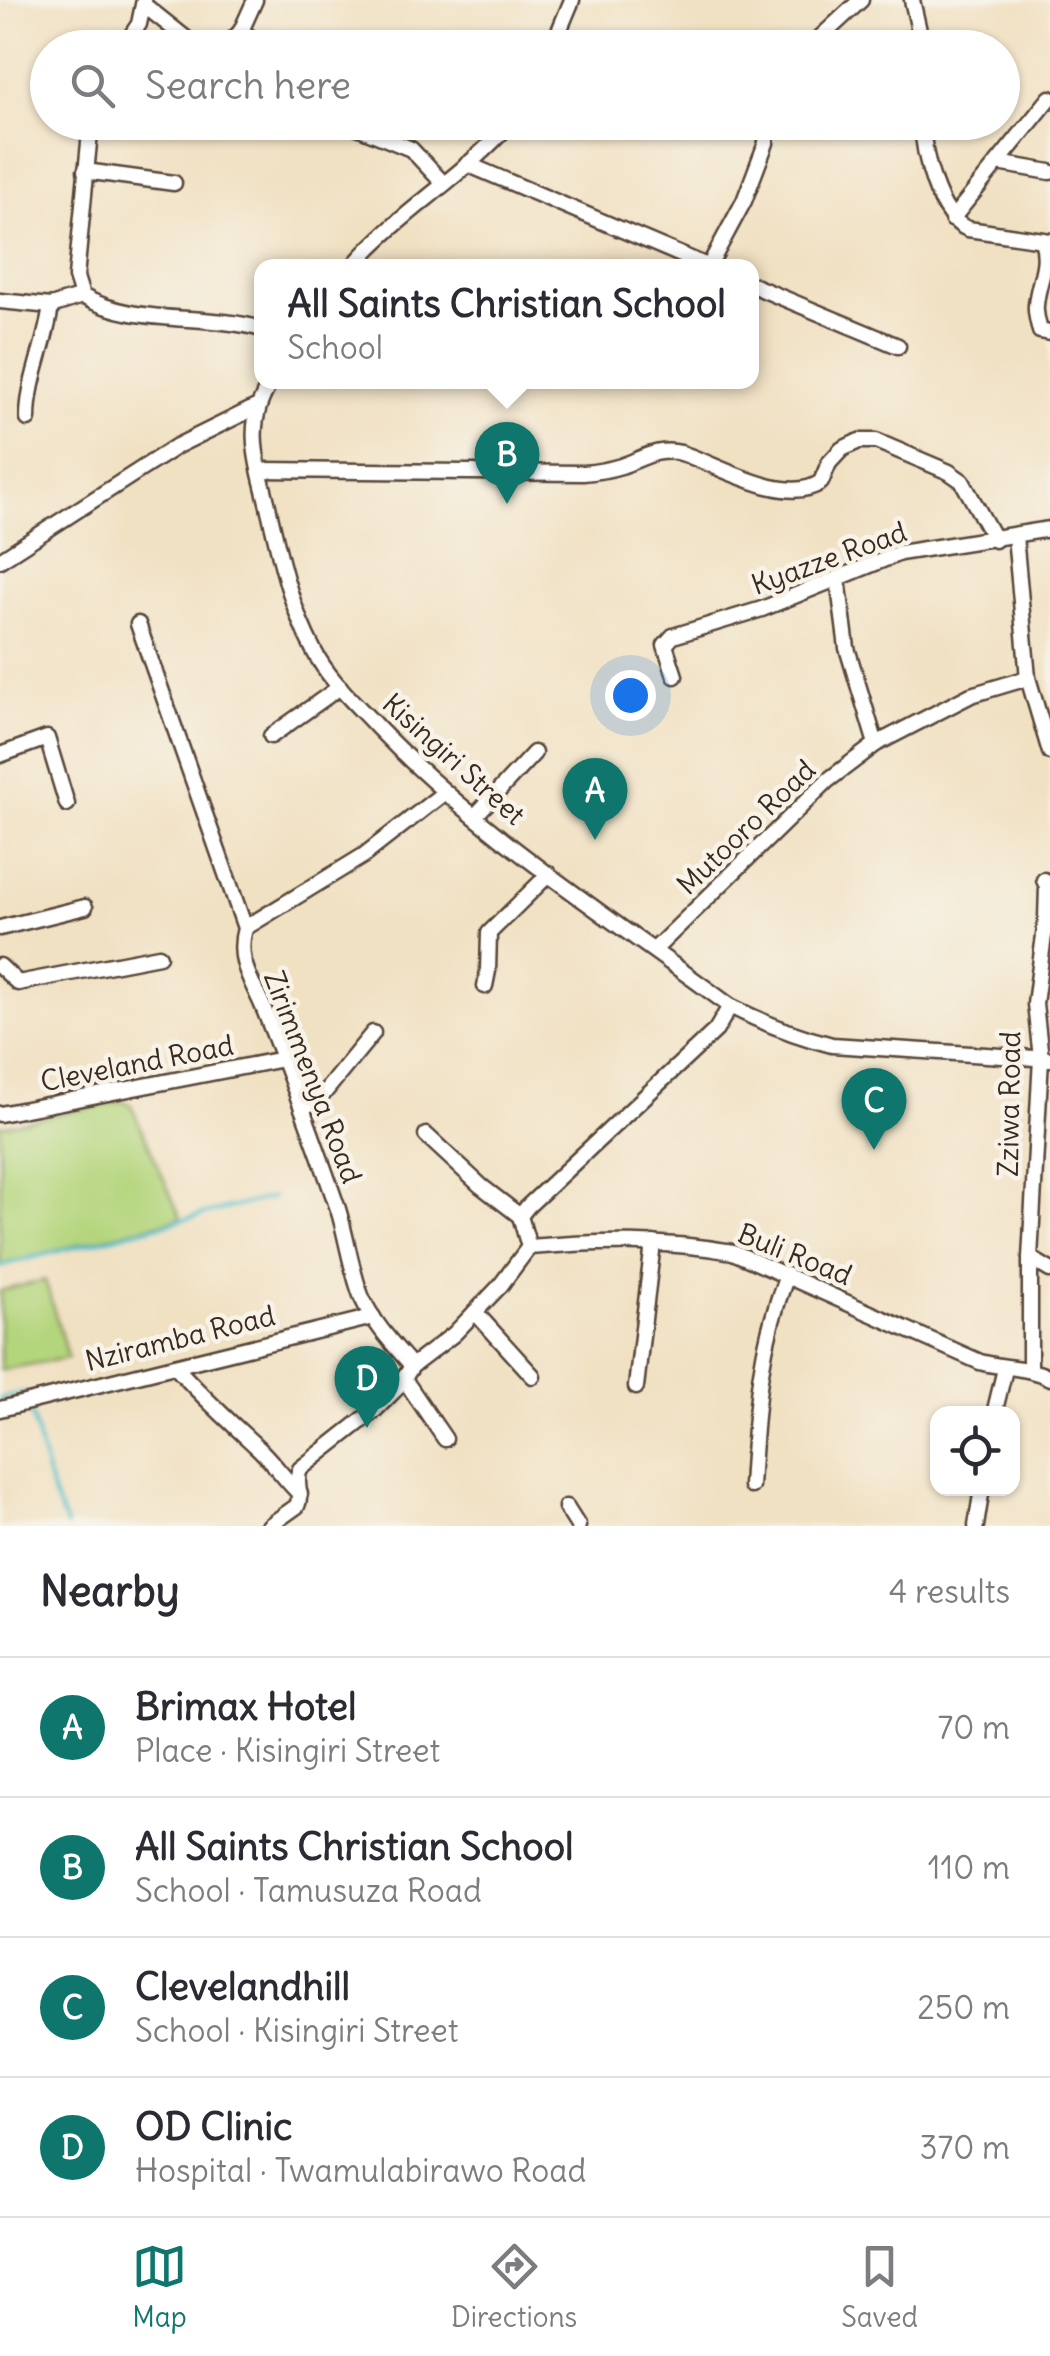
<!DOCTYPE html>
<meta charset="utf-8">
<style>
:root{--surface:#fff;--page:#f2f2f3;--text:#2b2b33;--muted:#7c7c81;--line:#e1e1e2;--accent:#0f766e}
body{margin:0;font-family:Delius,sans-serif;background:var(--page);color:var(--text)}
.controls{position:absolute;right:30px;bottom:30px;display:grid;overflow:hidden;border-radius:20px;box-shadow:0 2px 8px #0004}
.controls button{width:90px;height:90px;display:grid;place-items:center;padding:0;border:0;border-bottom:2px solid var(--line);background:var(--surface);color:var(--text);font:50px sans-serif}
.you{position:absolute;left:630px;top:695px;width:35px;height:35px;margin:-25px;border:8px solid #fff;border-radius:50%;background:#1a73e8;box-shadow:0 0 0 15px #1a73e833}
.badge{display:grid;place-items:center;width:65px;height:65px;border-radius:50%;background:var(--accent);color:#fff;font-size:32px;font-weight:700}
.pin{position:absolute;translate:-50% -82px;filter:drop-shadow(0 2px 5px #0008)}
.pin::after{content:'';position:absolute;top:52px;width:35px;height:30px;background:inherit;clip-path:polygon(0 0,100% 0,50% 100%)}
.popup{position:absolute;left:254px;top:259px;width:505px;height:130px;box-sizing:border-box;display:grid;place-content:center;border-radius:20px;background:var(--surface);filter:drop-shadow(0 2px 8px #0005);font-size:32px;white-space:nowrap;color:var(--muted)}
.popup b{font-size:38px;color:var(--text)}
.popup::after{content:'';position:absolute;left:50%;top:100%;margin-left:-20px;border:20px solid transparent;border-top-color:var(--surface)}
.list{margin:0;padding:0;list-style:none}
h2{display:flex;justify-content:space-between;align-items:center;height:130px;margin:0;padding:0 40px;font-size:42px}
h2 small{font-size:32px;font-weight:400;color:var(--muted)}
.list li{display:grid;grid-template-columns:65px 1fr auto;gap:30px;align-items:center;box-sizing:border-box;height:140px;padding:0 40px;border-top:2px solid var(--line)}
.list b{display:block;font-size:38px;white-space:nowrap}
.list p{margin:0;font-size:32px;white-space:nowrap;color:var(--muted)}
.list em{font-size:32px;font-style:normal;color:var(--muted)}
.icon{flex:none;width:55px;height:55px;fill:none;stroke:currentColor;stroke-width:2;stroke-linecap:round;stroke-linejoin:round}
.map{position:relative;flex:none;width:1050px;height:1526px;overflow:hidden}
.search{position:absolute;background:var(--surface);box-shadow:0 2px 8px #0004;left:30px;right:30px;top:30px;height:110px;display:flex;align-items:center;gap:25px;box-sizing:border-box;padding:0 35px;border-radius:55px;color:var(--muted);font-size:38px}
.sheet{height:690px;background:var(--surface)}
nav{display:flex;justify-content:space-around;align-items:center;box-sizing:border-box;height:140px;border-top:2px solid var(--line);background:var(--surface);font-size:28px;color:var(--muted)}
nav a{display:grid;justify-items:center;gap:5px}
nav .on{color:var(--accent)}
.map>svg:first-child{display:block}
.green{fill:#b3d57c;stroke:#77804d;stroke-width:2.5}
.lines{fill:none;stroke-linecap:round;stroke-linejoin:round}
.stream{stroke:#54c1cd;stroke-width:4}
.street-casing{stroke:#564537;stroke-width:19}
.street{stroke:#fff;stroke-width:14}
.labels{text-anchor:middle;stroke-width:9;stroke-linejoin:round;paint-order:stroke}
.street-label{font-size:28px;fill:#3b2a1e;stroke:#f7f3e8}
</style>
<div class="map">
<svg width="1050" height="1526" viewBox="0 0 1050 1526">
<rect width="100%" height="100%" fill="#f7f3e8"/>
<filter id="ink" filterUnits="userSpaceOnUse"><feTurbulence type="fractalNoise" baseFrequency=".01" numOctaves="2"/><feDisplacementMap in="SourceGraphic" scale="20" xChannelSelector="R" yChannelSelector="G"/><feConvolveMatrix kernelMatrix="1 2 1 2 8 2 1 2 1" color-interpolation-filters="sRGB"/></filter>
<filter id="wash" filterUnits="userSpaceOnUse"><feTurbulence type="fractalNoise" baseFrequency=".0048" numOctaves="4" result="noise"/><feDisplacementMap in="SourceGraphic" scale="40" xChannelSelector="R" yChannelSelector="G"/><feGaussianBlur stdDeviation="2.25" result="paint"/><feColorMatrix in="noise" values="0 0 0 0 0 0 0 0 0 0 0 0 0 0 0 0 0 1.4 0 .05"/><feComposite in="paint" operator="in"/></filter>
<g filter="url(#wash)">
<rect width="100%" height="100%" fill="#f1e1c3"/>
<g class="green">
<polygon points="122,1101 131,1105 181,1218 0,1265 0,1126"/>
<polygon points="45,1280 68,1358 0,1370 0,1291"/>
</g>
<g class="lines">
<g class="stream">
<polyline points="0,1266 272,1197"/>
<polyline points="0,1399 25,1392 28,1397"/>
<polyline points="30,1407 52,1492 67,1526"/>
</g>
</g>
</g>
<g filter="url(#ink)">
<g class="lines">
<g class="street-casing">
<g id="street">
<polyline points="912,0 923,48"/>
<polyline points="144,5 198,48"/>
<polyline points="241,31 266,48"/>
<polyline points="123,48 139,24 144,0"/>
<polyline points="225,48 241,31 255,0"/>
<polyline points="552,48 572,0"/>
<polyline points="809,48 861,0"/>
<path d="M91 122 76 277 82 296C134 326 205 313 262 329"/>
<polyline points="345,122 411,149 443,183"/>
<path d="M922 122C923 152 937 217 968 229L1050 241"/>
<polyline points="998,163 1050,172"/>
<polyline points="467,164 707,266"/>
<polyline points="85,171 174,183"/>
<polyline points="952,219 1050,98"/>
<path d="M1042 240C1050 265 1038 280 1036 305 1035 313 1038 323 1040 331L1050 333"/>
<path d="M353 266C400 212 464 176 511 122"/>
<polyline points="709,266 744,201 766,143 766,137 756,122"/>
<polyline points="752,285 898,346"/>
<polyline points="0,301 51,306 82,296"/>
<path d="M271 382C243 424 257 460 268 506 279 554 290 606 314 651 329 680 355 703 377 727 480 835 610 917 730 1006 763 1023 797 1036 832 1045L1050 1059"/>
<path d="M28 419C28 379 46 345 51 306"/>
<path d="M260 470 583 473C596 472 608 470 621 466 642 459 657 447 681 453 717 464 786 507 821 482L829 463 842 449 859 441H876L949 472 962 481 995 540"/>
<polyline points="1015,536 1028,678 1050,752"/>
<polyline points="0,560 177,446 256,407"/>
<polyline points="838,579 847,648 876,744"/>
<path d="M138 624 245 928C236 960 251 979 263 1007 290 1074 315 1142 338 1209 347 1238 351 1271 362 1298 374 1324 394 1345 412 1366"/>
<polyline points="675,676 665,645 673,636 762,609 900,553 1050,529"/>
<polyline points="271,736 340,687"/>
<polyline points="0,755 47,738 67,804"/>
<polyline points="476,815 534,753"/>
<polyline points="0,928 85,907"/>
<polyline points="245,928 363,856 445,792"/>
<polyline points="654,950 827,781 876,744 971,695 1028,678"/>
<polyline points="0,966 18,983 159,956"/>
<polyline points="485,986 488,971 489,933 549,874"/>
<polyline points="302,1108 319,1099 373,1033"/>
<polyline points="0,1114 283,1059"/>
<polyline points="426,1135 481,1186 520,1216"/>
<path d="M529 1247C598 1241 665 1240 733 1252L980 1362C1005 1369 1027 1366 1050 1378"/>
<polyline points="1030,1258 1050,1270"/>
<polyline points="475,1312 533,1376"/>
<path d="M175 1366C200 1395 228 1420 256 1446 272 1460 284 1479 300 1494"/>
<polyline points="1030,1368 1030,1258 1041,1058 1035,1004 1046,920 1047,886 1044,880"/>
<polyline points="404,1379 445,1439"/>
<polyline points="636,1387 653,1243"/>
<polyline points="0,1409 373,1317"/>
<polyline points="994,1414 1005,1369"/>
<path d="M751 1486C756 1407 758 1351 787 1275"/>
<polyline points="566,1507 578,1526"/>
<path d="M269 1526 297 1506C303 1493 294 1483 300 1469L375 1410 399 1386 412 1366 454 1334 500 1286 529 1247 520 1216 528 1206 716 1030 730 1006"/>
<polyline points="976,1526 982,1488"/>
</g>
</g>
<use href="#street" class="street"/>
</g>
</g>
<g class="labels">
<g class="street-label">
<text transform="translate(829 558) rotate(-20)" y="10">Kyazze Road</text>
<text transform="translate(454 759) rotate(42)" y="10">Kisingiri Street</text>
<text transform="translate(746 827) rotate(-44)" y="10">Mutooro Road</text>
<text transform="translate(137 1063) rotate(-11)" y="10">Cleveland Road</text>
<text transform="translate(313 1077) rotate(69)" y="10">Zirimmenya Road</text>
<text transform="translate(1009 1104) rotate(-89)" y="10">Zziwa Road</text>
<text transform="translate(795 1254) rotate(22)" y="10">Buli Road</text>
<text transform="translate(180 1338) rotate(-14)" y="10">Nziramba Road</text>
</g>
</g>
</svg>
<div class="controls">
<button><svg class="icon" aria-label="locate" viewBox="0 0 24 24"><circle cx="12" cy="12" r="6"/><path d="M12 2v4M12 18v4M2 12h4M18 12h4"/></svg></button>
</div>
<div class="you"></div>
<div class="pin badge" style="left:595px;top:840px">A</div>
<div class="pin badge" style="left:507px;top:504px">B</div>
<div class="popup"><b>All Saints Christian School</b>School</div>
<div class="pin badge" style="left:874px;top:1150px">C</div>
<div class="pin badge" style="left:367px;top:1428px">D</div>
<div class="search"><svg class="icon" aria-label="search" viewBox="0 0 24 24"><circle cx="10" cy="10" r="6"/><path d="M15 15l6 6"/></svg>Search here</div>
</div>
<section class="sheet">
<h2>Nearby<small>4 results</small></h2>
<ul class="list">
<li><span class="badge">A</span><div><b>Brimax Hotel</b><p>Place · Kisingiri Street</p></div><em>70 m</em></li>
<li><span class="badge">B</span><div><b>All Saints Christian School</b><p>School · Tamusuza Road</p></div><em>110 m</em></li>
<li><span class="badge">C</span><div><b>Clevelandhill</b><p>School · Kisingiri Street</p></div><em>250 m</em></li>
<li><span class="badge">D</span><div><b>OD Clinic</b><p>Hospital · Twamulabirawo Road</p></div><em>370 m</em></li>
</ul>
</section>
<nav>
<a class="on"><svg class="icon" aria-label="map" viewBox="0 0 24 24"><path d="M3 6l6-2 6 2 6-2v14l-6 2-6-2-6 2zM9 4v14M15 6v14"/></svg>Map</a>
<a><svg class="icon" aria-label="directions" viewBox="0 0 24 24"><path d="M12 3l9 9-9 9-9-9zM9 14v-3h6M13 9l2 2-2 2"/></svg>Directions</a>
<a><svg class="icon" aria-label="saved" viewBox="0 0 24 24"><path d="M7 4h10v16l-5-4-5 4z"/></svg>Saved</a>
</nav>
